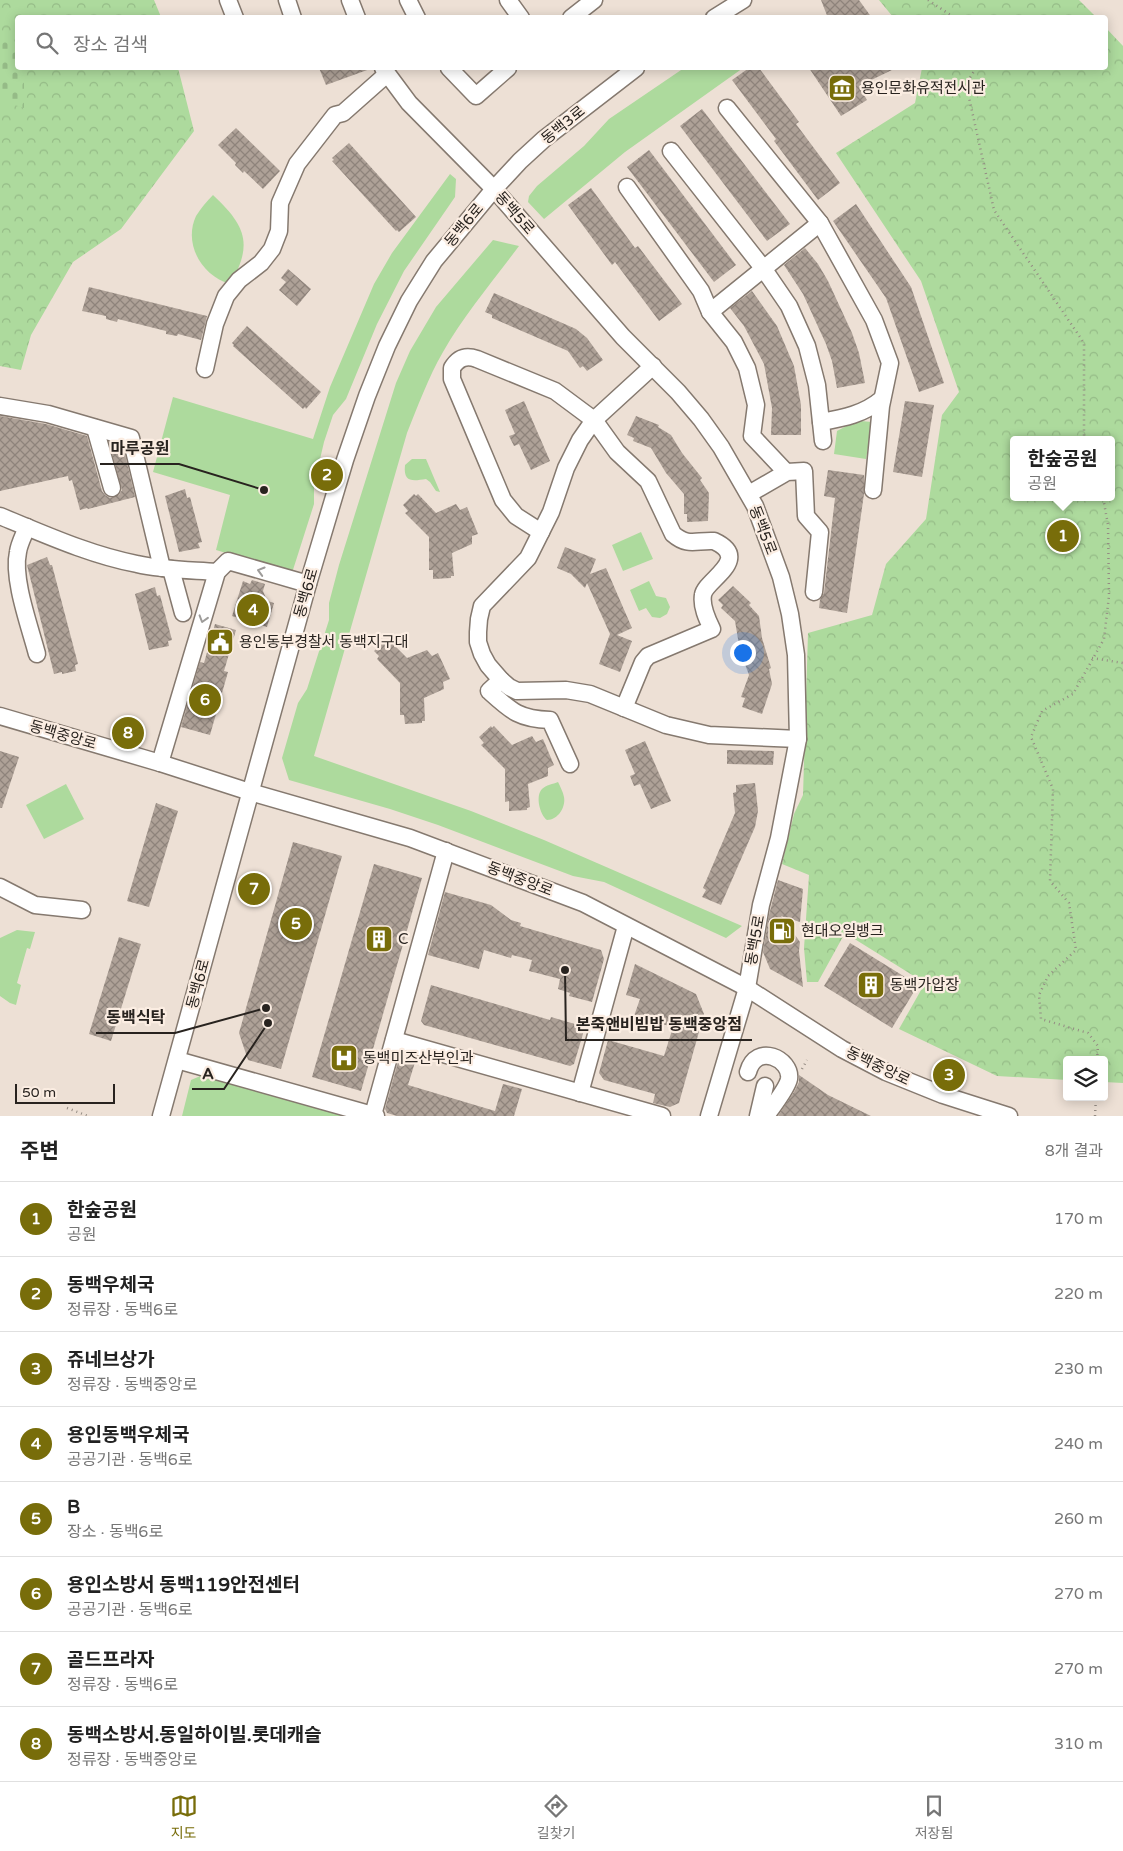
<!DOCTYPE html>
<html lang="ko">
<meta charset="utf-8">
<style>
:root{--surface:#fff;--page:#f2f2f2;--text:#222;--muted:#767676;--line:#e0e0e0;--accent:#786d0a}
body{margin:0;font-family:"Varela Round","Noto Sans KR",sans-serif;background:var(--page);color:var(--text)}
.controls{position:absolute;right:15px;bottom:15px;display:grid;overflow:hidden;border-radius:5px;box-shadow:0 2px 12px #0003}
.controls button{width:45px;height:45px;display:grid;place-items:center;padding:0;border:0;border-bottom:1px solid var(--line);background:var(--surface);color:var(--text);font:25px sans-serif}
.scale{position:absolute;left:15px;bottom:12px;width:100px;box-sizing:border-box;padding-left:5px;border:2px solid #28231f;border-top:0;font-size:14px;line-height:18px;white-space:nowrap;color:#28231f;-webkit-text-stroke:4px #fbede2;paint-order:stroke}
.you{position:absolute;left:742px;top:652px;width:18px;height:18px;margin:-12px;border:4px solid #fff;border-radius:50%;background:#1a73e8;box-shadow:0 0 0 8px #1a73e833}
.badge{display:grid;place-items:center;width:32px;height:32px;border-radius:50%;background:var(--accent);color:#fff;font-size:16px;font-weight:700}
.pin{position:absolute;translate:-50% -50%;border:2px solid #fff;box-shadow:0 1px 5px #0006}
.popup{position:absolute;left:1010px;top:436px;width:105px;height:65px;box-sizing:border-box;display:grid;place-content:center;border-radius:5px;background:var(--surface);filter:drop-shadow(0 1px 4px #0005);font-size:16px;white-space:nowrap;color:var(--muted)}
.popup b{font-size:19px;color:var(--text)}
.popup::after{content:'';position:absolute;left:50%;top:100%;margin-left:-10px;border:10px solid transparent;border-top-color:var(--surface)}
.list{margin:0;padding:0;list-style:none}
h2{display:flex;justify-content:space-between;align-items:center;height:65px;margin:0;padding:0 20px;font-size:21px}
h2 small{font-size:16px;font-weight:400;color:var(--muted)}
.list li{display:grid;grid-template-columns:32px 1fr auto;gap:15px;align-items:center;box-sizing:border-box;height:75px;padding:0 20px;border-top:1px solid var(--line)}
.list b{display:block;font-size:19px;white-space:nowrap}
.list p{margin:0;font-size:16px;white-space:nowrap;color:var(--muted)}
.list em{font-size:16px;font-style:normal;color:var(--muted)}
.icon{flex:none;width:28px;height:28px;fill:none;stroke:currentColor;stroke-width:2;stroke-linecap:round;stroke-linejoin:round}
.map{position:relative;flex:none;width:1123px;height:1116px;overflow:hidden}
.search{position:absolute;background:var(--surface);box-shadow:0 2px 12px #0003;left:15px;right:15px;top:15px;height:55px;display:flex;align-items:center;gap:12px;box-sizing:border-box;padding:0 18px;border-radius:5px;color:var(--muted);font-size:19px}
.sheet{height:665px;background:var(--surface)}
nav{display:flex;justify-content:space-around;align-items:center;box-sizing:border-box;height:70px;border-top:1px solid var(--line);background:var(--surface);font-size:14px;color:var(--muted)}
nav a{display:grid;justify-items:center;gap:2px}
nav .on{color:var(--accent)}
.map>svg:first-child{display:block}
.green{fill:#adda9d}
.forest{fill:url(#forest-crowns);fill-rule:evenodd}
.cemetery{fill:url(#cemetery-stones)}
.building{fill:url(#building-cross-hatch)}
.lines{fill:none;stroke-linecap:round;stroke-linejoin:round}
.minor-casing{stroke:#85796f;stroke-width:19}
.path{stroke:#948b83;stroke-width:2.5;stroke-dasharray:1 4;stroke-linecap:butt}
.minor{stroke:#fff;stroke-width:16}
.oneway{stroke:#9e9c9a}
.labels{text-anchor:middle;stroke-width:4.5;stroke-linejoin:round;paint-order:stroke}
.poi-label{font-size:15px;fill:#28231f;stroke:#fbede2;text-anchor:start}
.street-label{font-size:15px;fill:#28231f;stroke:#fbede2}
.leader{fill:none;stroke:#28231f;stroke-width:2}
.callout-dot{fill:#28231f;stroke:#fbede2;stroke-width:2}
.callout-label{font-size:16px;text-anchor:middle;font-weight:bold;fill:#28231f;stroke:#fbede2;stroke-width:4.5;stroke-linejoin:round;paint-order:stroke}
</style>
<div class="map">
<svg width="1123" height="1116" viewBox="0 0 1123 1116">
<defs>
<pattern id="forest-crowns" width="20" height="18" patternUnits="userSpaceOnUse" patternTransform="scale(1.25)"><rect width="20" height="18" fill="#adda9d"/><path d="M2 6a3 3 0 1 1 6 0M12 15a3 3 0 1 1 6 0" fill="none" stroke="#95bb87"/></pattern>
<pattern id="cemetery-stones" width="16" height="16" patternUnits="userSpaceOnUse" patternTransform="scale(1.25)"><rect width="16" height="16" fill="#adda9d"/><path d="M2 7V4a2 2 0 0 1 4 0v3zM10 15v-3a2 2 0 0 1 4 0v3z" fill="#95bb87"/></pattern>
<pattern id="building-cross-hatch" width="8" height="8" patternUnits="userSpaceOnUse" patternTransform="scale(1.25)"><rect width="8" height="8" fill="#aea197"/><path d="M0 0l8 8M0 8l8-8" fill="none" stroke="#8e837b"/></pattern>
</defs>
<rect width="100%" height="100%" fill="#ede0d5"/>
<g class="green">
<polygon points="684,68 743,68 625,152 544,219 528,202 529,196 537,186 584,146 609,119"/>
<polygon points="450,174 456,179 455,197 404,271 377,324 346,399 333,415 324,442 314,485 314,504 292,573 216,550 230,495 153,472 173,397 313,439 330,387 374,284 392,253"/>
<path d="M213 195C245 225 254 244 230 284 202 276 183 244 196 216 201 208 207 201 213 195Z"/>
<path d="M493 240 519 246C493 281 464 315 443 352 428 378 418 406 407 433L314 756 471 811 544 840 742 926 726 938 604 882 573 876 438 825 390 809 289 780 282 758 298 703 307 689 329 620V603L339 565 396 383 410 351 436 307Z"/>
<polygon points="861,421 872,422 866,459 834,454 837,431 852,423"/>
<path d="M412 459H426L440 492 436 491 430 482 426 479C413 481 403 483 405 465Z"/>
<polygon points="641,532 653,559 623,571 612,545"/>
<polygon points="649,581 656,596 666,598 670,607 667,614 660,618 652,617 646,608 639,611 630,590"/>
<path d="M558 782C560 786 563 792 564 797 566 807 558 820 547 820 540 815 535 796 542 789 546 785 553 784 558 782Z"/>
<polygon points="66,784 84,819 44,839 26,805"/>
<polygon points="17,930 35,932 30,949 27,948 17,983 21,985 16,1005 10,1003 0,996 0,938"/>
<polygon points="205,1074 345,1116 182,1116 191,1080"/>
</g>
<g class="forest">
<polygon points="0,0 154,0 161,17 18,18 18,68 178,68 194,131 121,229 73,262 31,335 21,370 0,366"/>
<polygon points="879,0 1079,0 1096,17 907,18 905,15 899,17 893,17"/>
<path d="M1106 28 1123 46V1083L1104 1082V1060H1067V1080L997 1076 899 1029 925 983 845 933 818 982H807L804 948 809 875 782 864 794 814 803 795 808 633 872 615 886 564 926 519 942 415 959 392 921 281 836 153 915 103 922 68H1106ZM1014 440H1112V497H1014Z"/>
</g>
<path class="cemetery" d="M0 29C11 38 18 54 18 68H24V108L0 100Z"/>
<g class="building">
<polygon points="821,0 859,0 872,18 828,18"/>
<polygon points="319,68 370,68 370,69 326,85"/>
<polygon points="749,68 759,68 799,122 796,124 840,183 818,200 774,141 776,139 732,80"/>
<polygon points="809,68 896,68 859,86 867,100 841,116"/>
<polygon points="702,109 790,224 767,241 680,126"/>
<polygon points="236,128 280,171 263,189 244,171 243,173 235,165 236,163 218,145"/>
<polygon points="349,143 416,217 399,232 397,230 396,231 332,161 334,160 332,158"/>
<polygon points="649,150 736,265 714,282 627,167"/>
<polygon points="591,188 635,248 638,246 682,304 659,321 615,262 612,265 568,205"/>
<polygon points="856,204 911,287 944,383 919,392 886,298 833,221"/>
<polygon points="805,248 818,264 828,281 852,333 859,353 865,383 837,388 832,361 826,344 803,294 784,265"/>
<polygon points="288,269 311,289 297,306 279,290 286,282 281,278"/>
<polygon points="89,287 207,316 201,340 178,334 177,336 166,334 166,331 118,319 117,322 106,319 106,316 82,311"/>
<polygon points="752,291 777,326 794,366 801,405 801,435 771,435 772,408 764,364 744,326 730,308"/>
<polygon points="494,293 576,329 587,338 603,360 587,371 583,366 580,368 568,351 492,318 492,315 485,312"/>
<polygon points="247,326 321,392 306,409 305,407 303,409 233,346 234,345 232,343"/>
<polygon points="524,401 550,461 531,470 519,444 514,446 509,436 515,434 505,410"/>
<polygon points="905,401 934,405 922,477 893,472"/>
<polygon points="0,416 46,424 87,436 102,491 105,495 110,498 119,495 122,490 109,442 123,446 135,497 88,509 87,508 80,510 72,480 69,481 68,476 0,491"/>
<polygon points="636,416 659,425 658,427 671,435 682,453 702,478 700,480 709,493 708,521 687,522 687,514 684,514 684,494 666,473 651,448 633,441 634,438 627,435"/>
<polygon points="828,470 864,475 864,494 847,613 819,608 820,600 824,593 835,498 824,496"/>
<polygon points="185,489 187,498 190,497 202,542 198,543 200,548 179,552 165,496"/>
<polygon points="414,494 416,496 418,494 436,513 456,504 460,510 467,507 478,534 472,536 472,544 452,553 454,576 451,576 451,578 433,579 433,570 429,570 429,537 405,513 408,511 403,505"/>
<polygon points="565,547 596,559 590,574 606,568 632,628 617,635 632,641 620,672 599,664 610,634 587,583 585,588 571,574 557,568"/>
<polygon points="47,557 50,565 52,565 78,664 75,665 76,671 62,674 62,672 54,674 27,565"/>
<polygon points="252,580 265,584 263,591 267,601 274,603 267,627 232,616 243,581 250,584"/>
<polygon points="733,586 751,603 749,605 759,616 762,638 771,668 769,669 772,684 762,714 742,707 745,698 741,697 749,675 740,651 735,621 721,608 723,605 718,600"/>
<polygon points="155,587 157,596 160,595 172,640 168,641 169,646 149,650 135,594"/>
<polygon points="215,624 236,630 224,671 228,672 210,735 181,727 200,662 204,663"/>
<polygon points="386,639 388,641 389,640 407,658 427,650 432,656 438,653 450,679 443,682 444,689 424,698 425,721 422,721 422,723 405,724 404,715 400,715 400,683 377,659 379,656 374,651"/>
<polygon points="491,726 492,728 494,726 512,745 532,736 536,742 543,739 554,765 548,768 548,776 528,784 530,807 527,808 527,810 509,811 509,801 505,802 505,769 481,745 484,743 479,737"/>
<polygon points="645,741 671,801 651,809 640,784 634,786 630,776 635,774 625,750"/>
<polygon points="727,750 774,751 773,765 727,764"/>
<polygon points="0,751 19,757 2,808 0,808"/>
<polygon points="755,783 758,811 755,827 721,905 702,897 706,890 703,888 735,813 733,793 736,792 736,785"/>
<polygon points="156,803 178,811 149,907 127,901"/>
<polygon points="293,842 342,856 281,1069 248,1060 239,1033"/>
<polygon points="374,864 422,878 361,1091 312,1077"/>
<polygon points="778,880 803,889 800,922 781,916 800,942 799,951 803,987 770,969 763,952 769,915"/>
<polygon points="445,892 491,905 511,920 521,923 520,926 601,950 604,959 592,1002 569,996 570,993 558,989 560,979 529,971 532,960 512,955 511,958 484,950 479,969 428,955"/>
<polygon points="119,937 141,944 111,1041 89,1034"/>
<polygon points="850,943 918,985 892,1028 824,986"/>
<polygon points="635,964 696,994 704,1014 679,1103 670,1107 653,1103 655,1094 604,1080 599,1073 608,1040 664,1056 673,1027 634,1016 640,999 626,995"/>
<polygon points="431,985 550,1020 551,1017 585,1027 574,1064 570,1066 424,1025 421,1021"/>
<polygon points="403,1056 416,1059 408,1085 495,1111 503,1084 522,1089 514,1116 397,1116 387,1113 385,1109 399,1058"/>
<polygon points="799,1075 828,1095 871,1116 778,1116 794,1092 799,1082"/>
</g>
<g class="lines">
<g class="minor-casing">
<g id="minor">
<polyline points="228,0 235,18"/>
<polyline points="287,0 293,18"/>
<polyline points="350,0 357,18"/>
<polyline points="408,0 417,18"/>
<polyline points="508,0 521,18"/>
<polyline points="571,18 594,0"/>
<polyline points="714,18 743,0"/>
<polyline points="383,68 409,103 494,189 623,337 678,392 701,419 721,447 755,506 781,577 790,614 796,655 798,739 779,838 761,905 747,988 709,1116"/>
<polyline points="449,68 476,96 508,68"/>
<polyline points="727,108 820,223 874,320 890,363 881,406 873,490"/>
<polyline points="671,151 763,268 789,306 807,346 817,385 823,441"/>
<polyline points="627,187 701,291 710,312 734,342 747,368 756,405 752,436 786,472"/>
<polyline points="710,312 820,223"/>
<polyline points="653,366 594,420 580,440 566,468 551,512 528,558 482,606 479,619 478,632 478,642 482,654 488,665 501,680 509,687 517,691 566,690 590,694 666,725 709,735 798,739"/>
<polyline points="205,369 215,324 226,296 239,280 261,263 272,249 279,231 280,203 297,164 335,115 343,113 387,74"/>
<polyline points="0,406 48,414 131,438 162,568"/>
<path d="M821 422C844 418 864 414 882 399"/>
<polyline points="95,428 112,488"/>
<polyline points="749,494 787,472 804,471 806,516 820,532 814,592"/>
<path d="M0 516C44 534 90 555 137 564 163 570 190 570 217 572"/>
<path d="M27 527C24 535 19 544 18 552 12 579 30 627 37 654"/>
<path d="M541 532 516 516 503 500 452 379V368C458 358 466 355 477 359L555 391 594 420 617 452 648 481 673 534C688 547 696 540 714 541 753 559 705 580 703 595 701 606 707 619 712 629L648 656 643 662 624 708"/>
<polyline points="171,569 183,613"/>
<path d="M501 680 489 691C511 711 519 719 550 720L570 764"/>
<polyline points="0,716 160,763 250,792 410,838 583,903 747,988 842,1049 886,1072 943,1095 1009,1116"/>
<polyline points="160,763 217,572 228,561 308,584"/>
<polyline points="0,887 35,905 82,910"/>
<polyline points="394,1040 662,1116"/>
<polyline points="177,1060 376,1116"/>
<path d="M748 1072C756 1042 792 1059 789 1079 787 1089 772 1107 766 1116"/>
<polyline points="580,1093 626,926"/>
<polyline points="373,1115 446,851"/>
<polyline points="161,1116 308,584 345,460 367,396 387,346 409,301 434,261 494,189 520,161 544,139 636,68"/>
<polyline points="758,1116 765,1086"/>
</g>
</g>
<g class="path">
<polyline points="928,0 955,18"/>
<polyline points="976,68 966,84 994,210 1084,343 1084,440"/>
<polyline points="1092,658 1123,663"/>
<polyline points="1097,1060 1098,1046 1088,1033 1041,1019 1039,995 1048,976 1076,950 1069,903 1050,881 1053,789 1031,737 1042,711 1073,694 1104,639 1109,596 1108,525 1103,497"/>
<polyline points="802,1069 807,1060"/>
<polyline points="67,1108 88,1116"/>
<polyline points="1095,1116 1096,1097"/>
</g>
<use href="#minor" class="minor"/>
</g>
<defs><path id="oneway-chevron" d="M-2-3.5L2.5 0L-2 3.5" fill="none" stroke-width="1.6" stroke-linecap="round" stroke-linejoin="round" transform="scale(1.25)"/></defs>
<g class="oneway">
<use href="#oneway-chevron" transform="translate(261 571) rotate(-164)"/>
<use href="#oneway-chevron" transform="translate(203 619) rotate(107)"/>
</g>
<defs>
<g id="museum-square" transform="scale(1.4375)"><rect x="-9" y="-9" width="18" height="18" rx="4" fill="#786d0a" stroke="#fbede2"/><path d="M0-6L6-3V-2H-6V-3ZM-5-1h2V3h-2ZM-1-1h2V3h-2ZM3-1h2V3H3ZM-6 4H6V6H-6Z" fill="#fff"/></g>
<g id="civic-square" transform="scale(1.4375)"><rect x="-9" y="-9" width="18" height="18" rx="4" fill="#786d0a" stroke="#fbede2"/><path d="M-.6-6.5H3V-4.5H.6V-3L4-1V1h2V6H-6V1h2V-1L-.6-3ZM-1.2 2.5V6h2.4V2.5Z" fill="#fff"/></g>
<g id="fuel-square" transform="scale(1.4375)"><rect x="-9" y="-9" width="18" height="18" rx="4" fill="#786d0a" stroke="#fbede2"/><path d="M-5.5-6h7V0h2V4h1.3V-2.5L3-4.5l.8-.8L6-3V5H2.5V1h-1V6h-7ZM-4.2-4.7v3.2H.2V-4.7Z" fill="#fff"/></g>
<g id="building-square" transform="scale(1.4375)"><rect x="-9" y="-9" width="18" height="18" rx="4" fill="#786d0a" stroke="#fbede2"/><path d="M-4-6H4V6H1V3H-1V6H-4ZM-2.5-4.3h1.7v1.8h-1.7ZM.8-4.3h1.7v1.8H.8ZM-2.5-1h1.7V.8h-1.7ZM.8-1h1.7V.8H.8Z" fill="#fff"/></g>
<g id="hospital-square" transform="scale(1.4375)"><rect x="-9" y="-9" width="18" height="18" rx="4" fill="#786d0a" stroke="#fbede2"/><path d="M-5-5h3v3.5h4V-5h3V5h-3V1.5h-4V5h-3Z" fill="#fff"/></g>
</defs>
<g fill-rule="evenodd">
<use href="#museum-square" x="842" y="88"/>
<use href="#civic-square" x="220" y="642"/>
<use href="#fuel-square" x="782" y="931"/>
<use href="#building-square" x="379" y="939"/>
<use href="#building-square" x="871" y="985"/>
<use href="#hospital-square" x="344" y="1058"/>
</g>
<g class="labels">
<g class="poi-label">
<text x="861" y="93">용인문화유적전시관</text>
<text x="239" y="647">용인동부경찰서 동백지구대</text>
<text x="801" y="936">현대오일뱅크</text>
<text x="398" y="944">C</text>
<text x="890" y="990">동백가압장</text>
<text x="363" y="1063">동백미즈산부인과</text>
</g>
<g class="street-label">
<text transform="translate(563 125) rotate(-39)" y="5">동백3로</text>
<text transform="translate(515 213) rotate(49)" y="5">동백5로</text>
<text transform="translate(464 225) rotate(-50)" y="5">동백6로</text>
<text transform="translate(763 530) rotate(69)" y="5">동백5로</text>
<text transform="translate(306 593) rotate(-74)" y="5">동백6로</text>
<text transform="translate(63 735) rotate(16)" y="5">동백중앙로</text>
<text transform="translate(520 879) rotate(21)" y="5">동백중앙로</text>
<text transform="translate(755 940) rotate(-80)" y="5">동백5로</text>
<text transform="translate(198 984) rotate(-75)" y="5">동백6로</text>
<text transform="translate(878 1066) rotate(26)" y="5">동백중앙로</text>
</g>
</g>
<path class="leader" d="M264 490L179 464H100M266 1008L175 1033H96M565 970L566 1040H752M268 1023L224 1089H192"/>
<g class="callout-dot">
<circle cx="264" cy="490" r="5"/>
<circle cx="266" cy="1008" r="5"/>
<circle cx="565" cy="970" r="5"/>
<circle cx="268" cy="1023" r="5"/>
</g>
<g class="callout-label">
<text x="140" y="454">마루공원</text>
<text x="136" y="1023">동백식탁</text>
<text x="659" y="1030">본죽앤비빔밥 동백중앙점</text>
<text x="208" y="1079">A</text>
</g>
</svg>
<div class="controls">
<button><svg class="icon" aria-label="layers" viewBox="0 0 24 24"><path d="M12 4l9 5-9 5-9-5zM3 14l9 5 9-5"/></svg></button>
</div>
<div class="scale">50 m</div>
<div class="you"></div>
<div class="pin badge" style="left:1063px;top:536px">1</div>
<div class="popup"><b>한숲공원</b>공원</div>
<div class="pin badge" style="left:327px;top:475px">2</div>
<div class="pin badge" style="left:949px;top:1075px">3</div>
<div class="pin badge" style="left:253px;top:610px">4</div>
<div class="pin badge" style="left:296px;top:924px">5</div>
<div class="pin badge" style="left:205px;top:700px">6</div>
<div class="pin badge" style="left:254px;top:889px">7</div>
<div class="pin badge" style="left:128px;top:733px">8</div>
<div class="search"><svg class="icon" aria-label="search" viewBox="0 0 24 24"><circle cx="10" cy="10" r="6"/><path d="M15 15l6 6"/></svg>장소 검색</div>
</div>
<section class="sheet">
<h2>주변<small>8개 결과</small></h2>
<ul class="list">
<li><span class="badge">1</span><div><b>한숲공원</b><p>공원</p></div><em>170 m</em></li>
<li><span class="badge">2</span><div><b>동백우체국</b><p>정류장 · 동백6로</p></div><em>220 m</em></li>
<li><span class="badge">3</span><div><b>쥬네브상가</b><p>정류장 · 동백중앙로</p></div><em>230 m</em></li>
<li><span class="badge">4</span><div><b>용인동백우체국</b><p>공공기관 · 동백6로</p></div><em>240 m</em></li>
<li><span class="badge">5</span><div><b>B</b><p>장소 · 동백6로</p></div><em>260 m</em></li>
<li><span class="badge">6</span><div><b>용인소방서 동백119안전센터</b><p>공공기관 · 동백6로</p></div><em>270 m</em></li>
<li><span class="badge">7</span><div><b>골드프라자</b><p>정류장 · 동백6로</p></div><em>270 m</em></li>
<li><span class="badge">8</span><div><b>동백소방서.동일하이빌.롯데캐슬</b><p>정류장 · 동백중앙로</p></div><em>310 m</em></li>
</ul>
</section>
<nav>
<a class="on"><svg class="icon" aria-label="map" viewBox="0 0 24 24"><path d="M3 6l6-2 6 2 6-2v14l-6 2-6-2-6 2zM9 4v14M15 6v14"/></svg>지도</a>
<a><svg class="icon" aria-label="directions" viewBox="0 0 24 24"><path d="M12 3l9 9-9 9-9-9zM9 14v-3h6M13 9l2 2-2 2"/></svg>길찾기</a>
<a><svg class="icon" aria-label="saved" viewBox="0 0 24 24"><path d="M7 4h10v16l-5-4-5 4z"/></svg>저장됨</a>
</nav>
